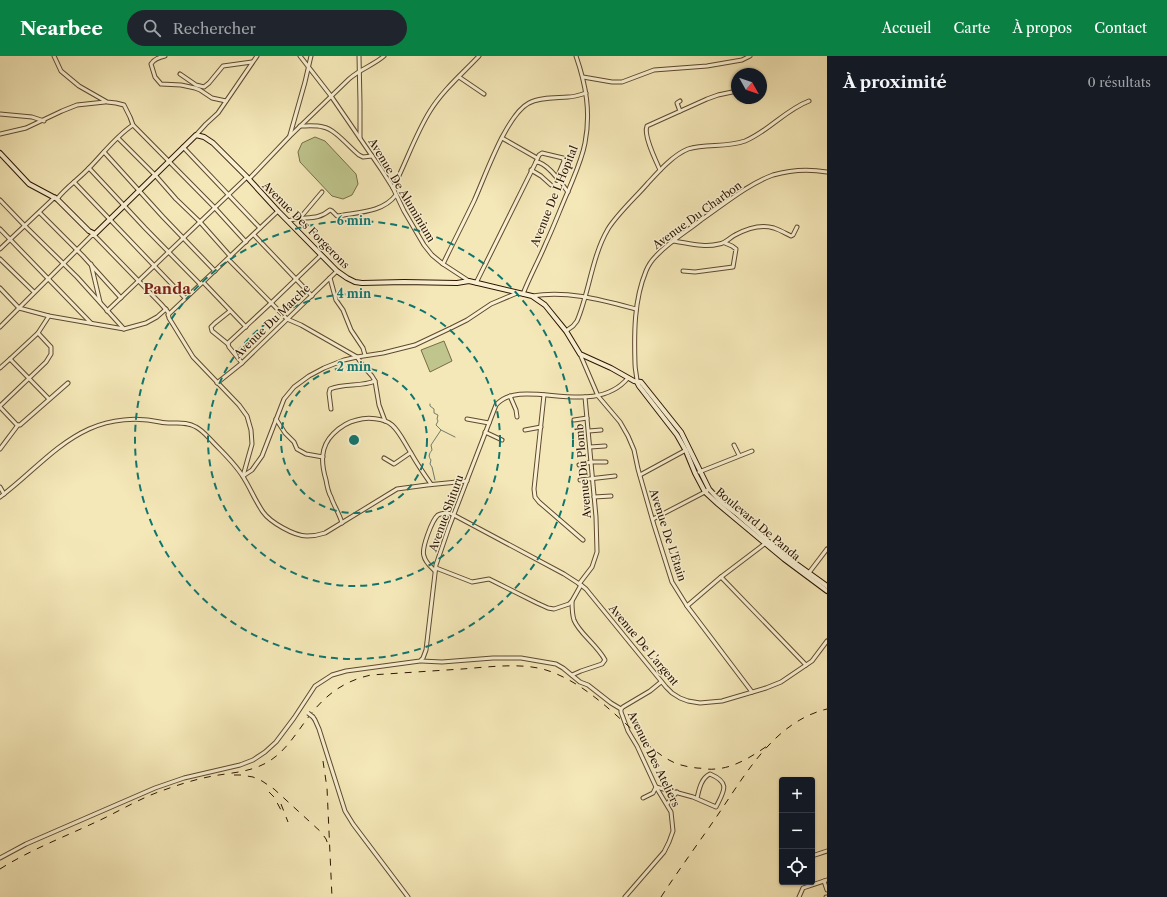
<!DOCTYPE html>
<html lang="fr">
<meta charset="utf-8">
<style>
:root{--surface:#171b24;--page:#20242c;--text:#f1f3f6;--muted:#9ea1a6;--line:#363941;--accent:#0b8043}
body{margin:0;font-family:"Libre Caslon Text",serif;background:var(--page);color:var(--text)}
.controls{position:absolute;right:12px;bottom:12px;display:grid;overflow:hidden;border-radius:4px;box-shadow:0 1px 3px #0004}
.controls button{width:36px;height:36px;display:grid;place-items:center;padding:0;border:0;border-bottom:1px solid var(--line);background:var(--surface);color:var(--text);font:20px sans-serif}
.compass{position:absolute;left:731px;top:12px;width:36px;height:36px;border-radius:50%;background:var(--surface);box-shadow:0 1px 3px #0004;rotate:130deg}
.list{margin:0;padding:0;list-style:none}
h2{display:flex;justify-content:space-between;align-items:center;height:52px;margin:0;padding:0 16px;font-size:17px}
h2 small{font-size:13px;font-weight:400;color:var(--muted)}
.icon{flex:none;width:22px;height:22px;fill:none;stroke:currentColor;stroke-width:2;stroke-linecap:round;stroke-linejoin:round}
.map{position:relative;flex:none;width:827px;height:841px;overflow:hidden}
header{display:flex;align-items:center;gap:24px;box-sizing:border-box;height:56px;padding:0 20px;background:var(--accent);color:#fff}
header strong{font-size:19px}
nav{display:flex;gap:22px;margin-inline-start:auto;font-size:14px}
.search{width:280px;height:36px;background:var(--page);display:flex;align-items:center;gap:10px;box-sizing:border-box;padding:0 14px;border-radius:22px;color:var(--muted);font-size:15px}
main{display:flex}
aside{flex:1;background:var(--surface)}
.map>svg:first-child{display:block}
.green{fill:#bfc58d;stroke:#766c46}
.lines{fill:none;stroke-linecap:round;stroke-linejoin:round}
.stream{stroke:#707b6d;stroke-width:1}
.street-casing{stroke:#5e492e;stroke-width:5}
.secondary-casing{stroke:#2c1400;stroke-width:6}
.street{stroke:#f8f0d1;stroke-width:3}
.secondary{stroke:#f8f0d1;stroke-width:4}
.rail{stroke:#2c1400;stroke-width:1;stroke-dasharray:7 7;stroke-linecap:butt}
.street-bridge-casing{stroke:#5e492e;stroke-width:5;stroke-linecap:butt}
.street-bridge{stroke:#f8f0d1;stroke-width:3}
.ring{fill:none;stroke:#0f766e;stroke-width:2;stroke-dasharray:7 5}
.labels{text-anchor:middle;stroke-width:3;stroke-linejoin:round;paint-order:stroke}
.street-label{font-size:11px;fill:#2c1400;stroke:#f8f0d1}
.district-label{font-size:15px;font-weight:bold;fill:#7a1f14;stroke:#f8f0d1}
.centre{fill:#0f766e;stroke:#f8f0d1;stroke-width:2}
.ring-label{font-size:12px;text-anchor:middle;font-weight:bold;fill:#0f766e;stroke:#f8f0d1;stroke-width:3;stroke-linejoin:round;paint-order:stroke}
</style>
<header>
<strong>Nearbee</strong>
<div class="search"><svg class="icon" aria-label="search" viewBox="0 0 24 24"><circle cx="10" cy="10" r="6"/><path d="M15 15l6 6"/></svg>Rechercher</div>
<nav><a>Accueil</a><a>Carte</a><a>À propos</a><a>Contact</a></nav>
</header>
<main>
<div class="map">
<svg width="827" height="841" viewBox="0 0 827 841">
<rect width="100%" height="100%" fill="#f5e8b8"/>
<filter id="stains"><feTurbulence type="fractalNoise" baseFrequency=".005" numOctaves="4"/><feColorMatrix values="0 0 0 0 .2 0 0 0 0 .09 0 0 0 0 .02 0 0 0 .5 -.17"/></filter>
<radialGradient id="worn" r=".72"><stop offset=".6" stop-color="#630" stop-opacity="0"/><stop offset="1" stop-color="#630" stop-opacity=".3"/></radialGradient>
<g class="green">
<polygon points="315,81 325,85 356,118 358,128 352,139 343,143 332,140 300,106 298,96 302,87"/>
<polygon points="444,285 452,305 430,316 421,294"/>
</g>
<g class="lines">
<g class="stream">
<path d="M430 348V350L434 353V357L438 359 437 363 438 365 436 369 441 374 431 389 432 394C429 398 428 400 431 404L430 408 432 411 435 424"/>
<polyline points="441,374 455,381"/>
</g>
<g class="street-casing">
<g id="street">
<polyline points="54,0 61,15 79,30 107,46 116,47 124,49 130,61 133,69 215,152 246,186"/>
<path d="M165 0C160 1 154 3 151 8L155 21 161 28 181 29 195 32 200 34 212 42 226 45"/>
<polyline points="300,0 331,40 381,113 393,132 404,155 424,189 432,199 443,208 469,225"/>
<polyline points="359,0 360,47 360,82"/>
<polyline points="180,18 196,29 204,31 209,27 223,10 252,6"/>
<polyline points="459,21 484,38"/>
<polyline points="583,21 612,26 622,26 654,14 707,10 742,4 750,0"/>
<polyline points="680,55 677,47 680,45"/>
<polyline points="0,58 32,61 44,65"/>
<path d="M300 70C307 70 316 69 323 71 335 73 349 91 359 99L363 101 372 100"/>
<polyline points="0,78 26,72 62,55 77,49 105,46"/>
<polyline points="196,79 206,68 218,57 257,0"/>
<polyline points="290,79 305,26 311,0"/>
<polyline points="118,82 155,119 176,143 200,166 231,201"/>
<polyline points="502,82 537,102"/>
<polyline points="183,91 260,172"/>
<polyline points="104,96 163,161 215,215"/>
<polyline points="536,106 539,99 542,97 563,102 564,105 557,122"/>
<polyline points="89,112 145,172 200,228"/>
<polyline points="531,114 541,120 551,129"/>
<path d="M660 114C656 105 643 79 647 70L707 43 718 39 737 35"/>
<path d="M249 123 290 80 349 23C360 13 374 9 384 0"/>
<polyline points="74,126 185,242"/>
<path d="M393 132C406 107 415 79 430 55 443 34 462 18 479 0"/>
<path d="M57 143C66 131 79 123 89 112 103 98 116 80 133 69"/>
<polyline points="0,144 25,170 77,221 124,273"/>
<polyline points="40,157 83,200 121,242"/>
<polyline points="300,162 322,136"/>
<path d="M288 165C304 159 316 166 330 154L332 155 337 160C358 156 382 157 396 139"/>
<polyline points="0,173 91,267"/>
<polyline points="254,179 312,240"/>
<path d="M673 185C688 187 704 192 719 188 726 187 729 182 735 179 746 173 761 168 774 172 780 174 785 177 791 180L793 179 797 171"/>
<polyline points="0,193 55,141"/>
<polyline points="0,203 34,236"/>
<polyline points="228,203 287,263 301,269 357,301 364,311 372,320 375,325 379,349 385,365"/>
<polyline points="91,208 100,246"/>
<path d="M443 208C453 187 464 166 474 145 485 121 506 59 529 47 540 41 556 42 568 41 574 41 580 39 586 37"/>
<polyline points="683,215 695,216 733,211 736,193 732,190 725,187"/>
<polyline points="330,222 336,244 343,254 351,274 363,292 365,299"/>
<polyline points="203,226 246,271"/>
<path d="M476 227 536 106C547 106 561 127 568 136"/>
<polyline points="0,232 19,252 49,260 124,273 146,267 157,261 166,253"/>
<path d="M523 238C530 220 539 204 546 187 554 170 561 151 569 133 575 118 582 103 585 87 591 56 586 29 576 0"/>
<path d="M532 240C567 234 602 244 636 253"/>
<polyline points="107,255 247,121"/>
<polyline points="168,259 278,155"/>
<polyline points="0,271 93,178 161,248 168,256 169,262 193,301 239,349 247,360 251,374 252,388 243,420"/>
<path d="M566 275 573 270 577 265C589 237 592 200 608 173 618 157 636 141 648 127 658 116 673 99 688 93 706 87 726 92 745 85 769 75 785 54 809 45"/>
<polyline points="228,288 212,275 211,271 215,267 230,255"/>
<polyline points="580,298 598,340 620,366 628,380 634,394 638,413 654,469 672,526 687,550 752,636"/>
<polyline points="10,303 49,343"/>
<polyline points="242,307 229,291 228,288 229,286 271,247 321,199"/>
<polyline points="0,312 10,303 38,277 49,260"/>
<path d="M637 326C637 320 635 314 635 308 634 277 634 244 646 215 648 210 652 204 656 200 669 186 686 176 701 164 723 149 748 128 773 119 790 114 810 113 827 116"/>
<polyline points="217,327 242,307 337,215"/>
<polyline points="544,339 534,433 535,441 539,446 583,484"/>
<polyline points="510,340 516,354 517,361"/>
<polyline points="0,350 46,306 51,298 51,291 38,277"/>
<polyline points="0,351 17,369 20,369 68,327"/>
<path d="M331 353 329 337 330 333C344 327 361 331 375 325"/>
<polyline points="276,363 285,377 294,386 297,393 306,398 323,401"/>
<polyline points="467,363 489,367"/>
<polyline points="574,364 587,362"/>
<polyline points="525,374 541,371"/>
<polyline points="589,375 601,374"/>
<polyline points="485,376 502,384"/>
<polyline points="734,389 739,399"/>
<polyline points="590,391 605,390"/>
<polyline points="0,393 18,369"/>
<polyline points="384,402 394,408 410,397"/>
<polyline points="579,409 591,406 606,406"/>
<polyline points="699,416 752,395"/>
<polyline points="640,419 686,394"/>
<polyline points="243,420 252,414 262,400 284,343 294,331 309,320 324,312 344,304 357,301 383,297 415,289 451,272 467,264 491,248 517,237"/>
<polyline points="580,424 615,420"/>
<polyline points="0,431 4,438"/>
<path d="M0 441C30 419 54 389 89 373 111 363 137 361 160 366 172 369 185 364 196 371 202 374 207 380 212 385 223 397 237 409 245 424 251 434 256 446 263 456 270 466 294 480 307 480 313 480 319 479 325 477L397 433 427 429 467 425"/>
<polyline points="594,441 611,440"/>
<polyline points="653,463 705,436 709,433"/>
<path d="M342 467C339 457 334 450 331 441 328 436 327 430 326 424 321 407 320 391 333 378 340 371 347 366 357 364 367 361 384 362 392 369 400 376 405 388 411 397 417 408 424 418 431 428"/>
<polyline points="436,512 472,526 489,523 537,547 548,552 554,553 569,548 572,545 581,529"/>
<path d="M435 515C431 511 425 506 424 500 421 493 432 464 438 459 442 457 446 457 450 457L564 518 581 529 586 533 666 631 672 637 680 642 688 645 700 647 722 645 766 632 781 626 812 605 827 585"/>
<polyline points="808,518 827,493"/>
<polyline points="721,521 806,609"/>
<polyline points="579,528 592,511 597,496 596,461 585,341"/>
<polyline points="687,550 721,521 767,486"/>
<polyline points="421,605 442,606 493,602 521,602 556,608 563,612 580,626 588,629 611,647 621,653"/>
<path d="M572 619 581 615 602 608 605 604C597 589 579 577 574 564 572 558 572 551 572 545"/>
<polyline points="313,661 315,664 319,673 345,755 353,768 408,841"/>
<path d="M643 742 653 737 656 731 693 741 716 751C724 735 731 727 710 718 701 722 699 734 697 742"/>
<polyline points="667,748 677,736"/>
<polyline points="812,800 827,795"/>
<path d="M0 802 26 788 155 732 184 722 240 709 253 704 265 696 276 686 294 662 315 630 332 619 346 615 420 605 423 602 426 594 436 509 449 471 496 349C521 319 593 364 628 322"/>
<polyline points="824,825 827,834"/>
<polyline points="625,841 664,796 669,786 673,775 671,756 656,731 637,690 628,675 621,656 621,653 623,651 650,635 661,626"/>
<polyline points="799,841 803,832 827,824"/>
<polyline points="826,841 827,841"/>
</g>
</g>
<g class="secondary-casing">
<g id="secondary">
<polyline points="0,97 29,128 57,143 89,175 95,178 196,79 204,81 213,87 247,121 278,155 337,215 347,222 355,226 362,227 404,226 457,227 469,225 532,240 545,249 549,254 566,275 580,298 611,312 634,325 641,326 681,376 709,433 721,446 737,458 785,500 827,530"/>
<polyline points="637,326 639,330 677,379 686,395 695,417 705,436 718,448 784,503 827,535"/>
</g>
</g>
<use href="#street" class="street"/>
<use href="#secondary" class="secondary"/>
<g class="rail">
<polyline points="323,705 327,732 332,841"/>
<polyline points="234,719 241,719 253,721 262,725 274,733 321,776 326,783 329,791"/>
<polyline points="269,736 274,741 281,754"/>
<polyline points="281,748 288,766"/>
<path d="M0 813C30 794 64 781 96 766 118 756 140 742 164 734 178 729 193 724 208 721 226 717 247 717 264 708 283 699 295 679 307 663 324 640 343 625 371 619 401 617 431 615 462 613 489 611 524 606 549 615 583 627 609 653 635 676 646 687 657 698 671 705 678 709 688 711 697 712 703 712 709 714 715 713 735 712 754 699 770 688"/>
<path d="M661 841C678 815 697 789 715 763 744 721 773 666 827 653"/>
</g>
<g class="street-bridge-casing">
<polyline id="street-bridge" points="308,657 313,661"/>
</g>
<use href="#street-bridge" class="street-bridge"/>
</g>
<g class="ring">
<circle cx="354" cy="384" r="73"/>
<circle cx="354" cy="384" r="146"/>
<circle cx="354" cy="384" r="219"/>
</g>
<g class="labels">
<g class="street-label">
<text transform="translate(402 134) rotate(59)" y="4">Avenue De Aluminium</text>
<text transform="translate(554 140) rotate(-68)" y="4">Avenue De L'Hopital</text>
<text transform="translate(697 159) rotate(-36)" y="4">Avenue Du Charbon</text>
<text transform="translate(306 169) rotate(45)" y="4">Avenue Des Forgerons</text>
<text transform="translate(272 265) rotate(-44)" y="4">Avenue Du Marche</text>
<text transform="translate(583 415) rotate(-95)" y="4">Avenue Du Plomb</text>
<text transform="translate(446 457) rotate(-70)" y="4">Avenue Shituru</text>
<text transform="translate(758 468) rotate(40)" y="4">Boulevard De Panda</text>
<text transform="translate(668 479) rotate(72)" y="4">Avenue De L'Etain</text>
<text transform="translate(644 589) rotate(50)" y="4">Avenue De L'argent</text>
<text transform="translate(654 703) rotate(64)" y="4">Avenue Des Ateliers</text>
</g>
<g class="district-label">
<text x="167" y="238">Panda</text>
</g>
</g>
<circle cx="354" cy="384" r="6" class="centre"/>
<g class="ring-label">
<text x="354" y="169">6 min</text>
<text x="354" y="242">4 min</text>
<text x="354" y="315">2 min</text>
</g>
<rect width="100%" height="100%" filter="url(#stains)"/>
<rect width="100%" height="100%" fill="url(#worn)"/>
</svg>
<div class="controls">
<button>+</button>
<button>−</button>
<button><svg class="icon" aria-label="locate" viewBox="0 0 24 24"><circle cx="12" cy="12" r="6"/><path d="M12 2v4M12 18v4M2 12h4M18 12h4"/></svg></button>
</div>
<svg class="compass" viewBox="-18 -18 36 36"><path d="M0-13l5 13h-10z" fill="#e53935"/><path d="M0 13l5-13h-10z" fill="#9ea1a6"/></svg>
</div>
<aside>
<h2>À proximité<small>0 résultats</small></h2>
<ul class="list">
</ul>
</aside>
</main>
